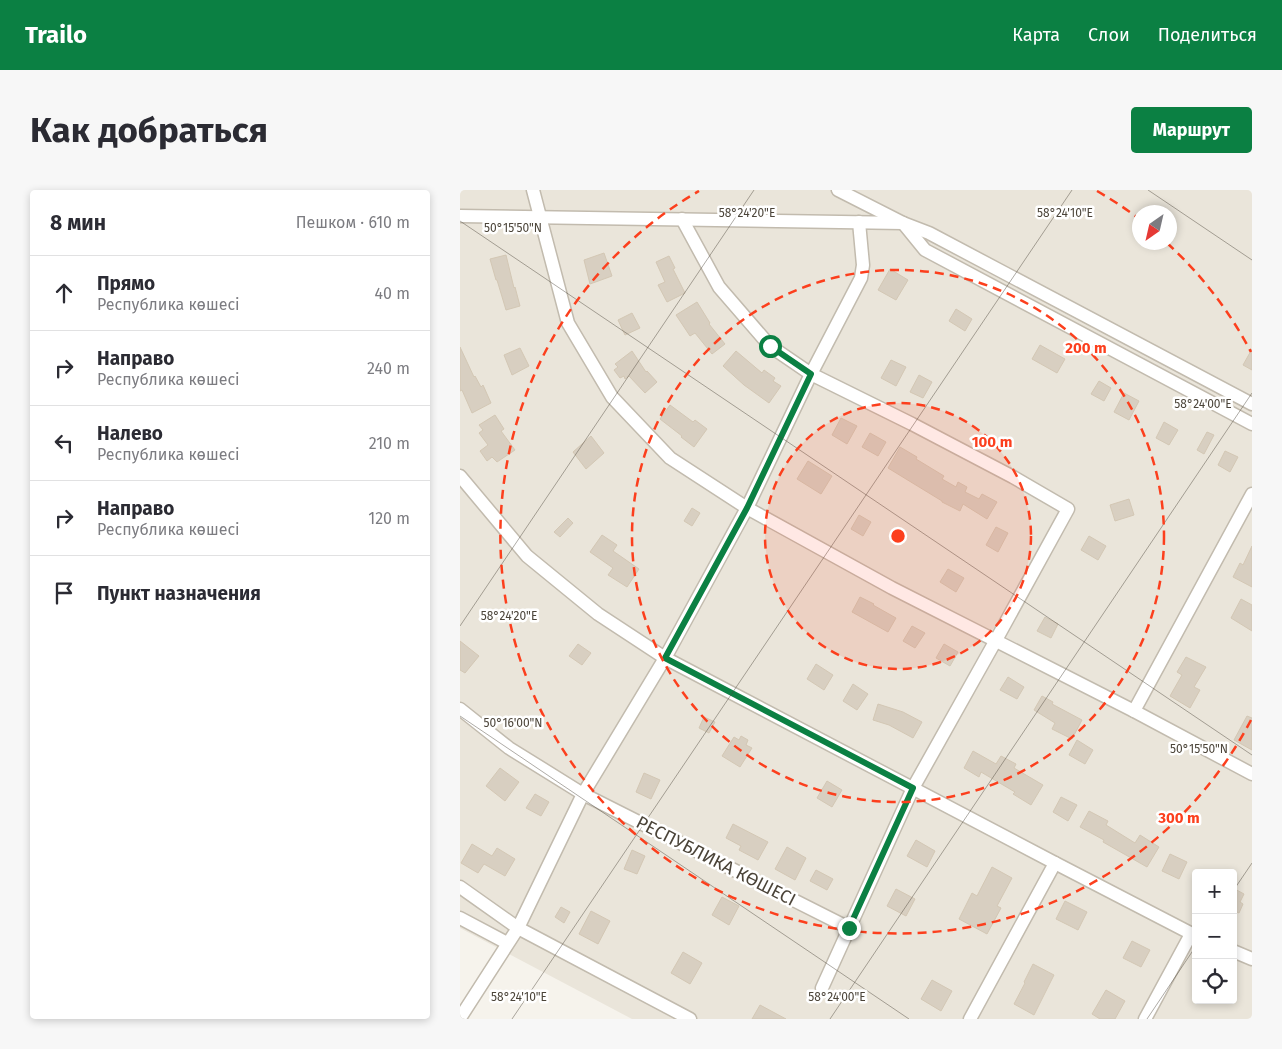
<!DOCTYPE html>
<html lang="ru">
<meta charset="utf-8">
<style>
:root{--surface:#fff;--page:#f7f7f7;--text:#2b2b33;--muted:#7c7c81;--line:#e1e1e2;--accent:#0b8043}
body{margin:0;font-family:"Fira Sans",sans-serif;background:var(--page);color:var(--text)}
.controls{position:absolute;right:15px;bottom:15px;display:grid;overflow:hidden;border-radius:5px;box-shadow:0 2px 8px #0003}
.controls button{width:45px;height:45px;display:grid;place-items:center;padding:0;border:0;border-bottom:1px solid var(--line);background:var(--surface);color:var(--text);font:25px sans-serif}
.compass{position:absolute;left:672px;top:15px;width:45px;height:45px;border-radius:50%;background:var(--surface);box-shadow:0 2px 8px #0003;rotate:214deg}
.stop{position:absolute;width:15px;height:15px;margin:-11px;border:4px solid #0b8043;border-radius:50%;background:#fff}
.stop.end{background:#0b8043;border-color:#fff;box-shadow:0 1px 5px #0008}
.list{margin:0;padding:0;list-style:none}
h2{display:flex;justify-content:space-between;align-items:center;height:65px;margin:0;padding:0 20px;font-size:21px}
h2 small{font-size:16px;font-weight:400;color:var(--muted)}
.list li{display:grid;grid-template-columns:32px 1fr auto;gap:15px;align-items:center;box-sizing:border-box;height:75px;padding:0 20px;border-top:1px solid var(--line)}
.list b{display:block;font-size:19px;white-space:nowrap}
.list p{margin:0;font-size:16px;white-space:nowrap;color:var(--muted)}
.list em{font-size:16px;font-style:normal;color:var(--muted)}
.icon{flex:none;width:28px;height:28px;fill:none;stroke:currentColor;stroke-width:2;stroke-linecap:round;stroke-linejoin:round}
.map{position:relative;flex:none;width:792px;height:829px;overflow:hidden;border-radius:5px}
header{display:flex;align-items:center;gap:30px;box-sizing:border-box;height:70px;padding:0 25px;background:var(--accent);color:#fff}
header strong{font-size:24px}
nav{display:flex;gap:28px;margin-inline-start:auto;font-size:18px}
.intro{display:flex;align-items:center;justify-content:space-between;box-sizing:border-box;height:120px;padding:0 30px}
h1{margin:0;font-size:35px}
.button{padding:12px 22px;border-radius:5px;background:var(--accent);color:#fff;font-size:18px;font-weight:700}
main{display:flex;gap:30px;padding:0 30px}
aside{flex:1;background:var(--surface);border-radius:5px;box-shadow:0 2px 8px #0003}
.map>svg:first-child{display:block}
.residential{fill:#eae5da;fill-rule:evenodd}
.building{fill:#d8cfc1;stroke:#d3c7b4}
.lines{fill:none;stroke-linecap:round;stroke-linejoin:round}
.minor-casing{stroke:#c2bbae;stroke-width:15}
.minor{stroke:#fff;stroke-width:12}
.route{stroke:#0b8043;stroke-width:6}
.ticks{fill:none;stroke:#4b4439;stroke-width:1;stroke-opacity:0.45}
.ring{fill:none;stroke:#fc3f1d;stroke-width:2.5;stroke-dasharray:9 6}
.labels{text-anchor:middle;stroke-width:5;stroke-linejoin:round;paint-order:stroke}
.street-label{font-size:18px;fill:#4b4439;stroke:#fff}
.ticks-label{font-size:12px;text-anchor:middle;fill:#4b4439;stroke:#fff;stroke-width:5;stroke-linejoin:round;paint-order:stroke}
.centre{fill:#fc3f1d;stroke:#fff;stroke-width:2.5}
.ring-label{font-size:15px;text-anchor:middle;font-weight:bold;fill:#fc3f1d;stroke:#fff;stroke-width:5;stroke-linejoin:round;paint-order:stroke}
</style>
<header>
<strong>Trailo</strong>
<nav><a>Карта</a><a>Слои</a><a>Поделиться</a></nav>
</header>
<div class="intro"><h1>Как добраться</h1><a class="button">Маршрут</a></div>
<main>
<aside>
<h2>8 мин<small>Пешком · 610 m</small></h2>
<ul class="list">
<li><svg class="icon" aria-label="ahead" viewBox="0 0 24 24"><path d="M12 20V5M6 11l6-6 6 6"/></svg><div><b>Прямо</b><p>Республика көшесі</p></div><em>40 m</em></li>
<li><svg class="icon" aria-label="right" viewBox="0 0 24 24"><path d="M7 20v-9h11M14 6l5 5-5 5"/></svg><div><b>Направо</b><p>Республика көшесі</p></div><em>240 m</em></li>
<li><svg class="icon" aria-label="left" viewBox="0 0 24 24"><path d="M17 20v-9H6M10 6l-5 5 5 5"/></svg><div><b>Налево</b><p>Республика көшесі</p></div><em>210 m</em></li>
<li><svg class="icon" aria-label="right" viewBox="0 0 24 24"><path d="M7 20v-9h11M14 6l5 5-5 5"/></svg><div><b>Направо</b><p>Республика көшесі</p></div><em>120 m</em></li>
<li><svg class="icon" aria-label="arrive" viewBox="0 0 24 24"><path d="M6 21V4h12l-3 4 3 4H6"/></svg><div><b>Пункт назначения</b></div></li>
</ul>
</aside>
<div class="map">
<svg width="792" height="829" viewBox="0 0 792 829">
<rect width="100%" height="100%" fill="#f6f3ec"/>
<path class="residential" d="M0 0H792V829H172L0 738ZM679 22H709V52H679ZM736 683H773V810H736Z"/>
<g class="building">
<polygon points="144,63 152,86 130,94 124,70"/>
<polygon points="46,65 54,98 55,97 60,116 46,120 37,90 36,90 30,69"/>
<polygon points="209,66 215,78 213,79 225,103 207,112 198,95 205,92 196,72"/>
<polygon points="430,79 448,90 436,110 418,100"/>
<polygon points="237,112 250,133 249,134 265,154 252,164 235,143 230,146 216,125"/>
<polygon points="496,119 512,129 505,141 489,131"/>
<polygon points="172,123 180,138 165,145 158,130"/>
<polygon points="580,155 605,169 597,183 572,169"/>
<polygon points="0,157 14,187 15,186 21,197 23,195 31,213 12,223 2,200 0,201"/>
<polygon points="60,158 69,176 52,185 44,165"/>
<polygon points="792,159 792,180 783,175"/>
<polygon points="172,161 186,182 187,181 197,192 185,203 169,186 165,189 164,186 160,188 154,180 158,177 155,174"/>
<polygon points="276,161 302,183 304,180 315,188 313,191 321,196 309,213 284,195 263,176"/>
<polygon points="431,170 446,177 436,196 421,188"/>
<polygon points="459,185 472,192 463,208 450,202"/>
<polygon points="639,191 651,198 644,211 631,204"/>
<polygon points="664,203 679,211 669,230 654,222"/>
<polygon points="210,215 233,232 235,230 247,239 234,257 221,247 222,246 200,229"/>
<polygon points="35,225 44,239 41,241 55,260 37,272 32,267 27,271 20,261 28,255 19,243 23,240 19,235"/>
<polygon points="381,228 397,236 387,254 372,245"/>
<polygon points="704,232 718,240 709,255 696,248"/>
<polygon points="747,242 754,245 744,264 737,260"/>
<polygon points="410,243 426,252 418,266 402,257"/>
<polygon points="131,246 144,263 126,279 113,262"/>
<polygon points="440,257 457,267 456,269 484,286 482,289 496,297 498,292 507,297 505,302 519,309 522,304 537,312 527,329 503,314 500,321 482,312 482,311 428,278"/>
<polygon points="765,261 778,267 770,282 758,275"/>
<polygon points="348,271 372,286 361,304 337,289"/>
<polygon points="669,309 674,325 655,331 650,315"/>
<polygon points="232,318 240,323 232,336 224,331"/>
<polygon points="399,325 411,332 403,346 391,339"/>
<polygon points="108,328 113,333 100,347 94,342"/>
<polygon points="536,337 548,343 538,362 526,355"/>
<polygon points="142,345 157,355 153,361 179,379 167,397 148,385 153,378 130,362"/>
<polygon points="629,346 646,356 638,370 621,360"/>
<polygon points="792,356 792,397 773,387 780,373 783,375"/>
<polygon points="488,379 504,388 496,402 480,392"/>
<polygon points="400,407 414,414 413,415 436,428 428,442 392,422"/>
<polygon points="781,409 792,415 792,441 771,428"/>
<polygon points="585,427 598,434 591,448 577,441"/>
<polygon points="452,436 465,443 455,458 443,451"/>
<polygon points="0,451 19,466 5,483 0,480"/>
<polygon points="118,454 131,463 122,475 109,466"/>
<polygon points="484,454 498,462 490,476 476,468"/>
<polygon points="726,467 746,477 734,497 740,500 730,518 710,506 722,485 717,482"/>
<polygon points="356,474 373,485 364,500 347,489"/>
<polygon points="548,487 564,497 557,509 540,500"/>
<polygon points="393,494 408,504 397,520 383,511"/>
<polygon points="582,506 593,512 592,514 622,530 612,549 592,539 595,533 574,520"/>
<polygon points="418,514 443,522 462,532 453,548 429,535 413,530"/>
<polygon points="787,526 792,528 792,560 774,550"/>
<polygon points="244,527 255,532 249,543 239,538"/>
<polygon points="281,546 288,550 286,555 292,558 280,577 262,566 274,547 279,550"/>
<polygon points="617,550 633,560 625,574 609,565"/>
<polygon points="513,561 536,574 541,566 556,574 554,578 583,595 571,615 553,604 555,602 521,582 519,587 504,578"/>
<polygon points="40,578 59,592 45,611 26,596"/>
<polygon points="184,583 200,590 191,609 176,602"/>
<polygon points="367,591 382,600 372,617 357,608"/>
<polygon points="75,604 89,612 81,626 66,618"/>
<polygon points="601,607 617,615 608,631 593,622"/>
<polygon points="629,621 648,631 646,635 675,653 680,645 699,657 687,677 643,652 644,650 620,637"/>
<polygon points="273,634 308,652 298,670 279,660 281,656 266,648"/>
<polygon points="456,650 475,661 467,677 447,666"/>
<polygon points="12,654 32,666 37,658 55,669 45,686 24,674 18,683 1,673"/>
<polygon points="327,657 346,668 335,690 315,679"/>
<polygon points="172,660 185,666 177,684 164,679"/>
<polygon points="710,664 727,672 719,689 702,681"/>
<polygon points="532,677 552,688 537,716 541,718 527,744 499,729 512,703 517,706"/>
<polygon points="356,680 373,689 367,700 350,691"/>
<polygon points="773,698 784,704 780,712 783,714 779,723 775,721 773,725"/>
<polygon points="436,699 455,709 446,726 427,716"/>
<polygon points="262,707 279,716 269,735 252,725"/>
<polygon points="605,711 627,722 618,740 596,729"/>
<polygon points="101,717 110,722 104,733 95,727"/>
<polygon points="131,721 150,731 138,754 119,744"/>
<polygon points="672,751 690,760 681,777 663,768"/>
<polygon points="223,762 242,773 230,794 211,783"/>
<polygon points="573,774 594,785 574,825 554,814 565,793 564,792"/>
<polygon points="472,790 492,801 481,821 461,809"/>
<polygon points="646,800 665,811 655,829 640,829 632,824"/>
<polygon points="300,815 326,829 292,829"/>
</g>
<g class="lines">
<g class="minor-casing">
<g id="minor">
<polyline points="73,0 108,133 152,207 210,268 287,318 432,398 674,521 792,584"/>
<polyline points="378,0 443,33 465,60 792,234"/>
<polyline points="0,26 443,33 469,43 792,214"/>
<polyline points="222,29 259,97 310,156 351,184 452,234 553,287 608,319 536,450 453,598 362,798"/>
<polyline points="0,286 67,366 138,424 205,468 595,673 736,746"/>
<polyline points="0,519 49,558 123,604 389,738"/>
<polyline points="674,521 792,304"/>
<polyline points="0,697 58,738 230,829"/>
<polyline points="0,728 47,753"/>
<polyline points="773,761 792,769"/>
<polyline points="0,828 58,738 123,604 205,468 287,318 351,184 401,88 403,75 399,32"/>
<polyline points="510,829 595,673"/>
<polyline points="685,829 731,744"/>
</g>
</g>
<use href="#minor" class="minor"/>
</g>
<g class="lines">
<polyline class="route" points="310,156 351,184 287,318 205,468 453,598 389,738"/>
</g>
<path class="ticks" d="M688 0 792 70M0 31 792 565M0 436 294 0M0 526 449 829M773 701 792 673M52 829 612 0M370 829 792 203M687 829 736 756"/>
<circle cx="438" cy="346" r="133" fill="#fc3f1d" fill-opacity=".12"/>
<g class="ring">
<circle cx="438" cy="346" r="133"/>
<circle cx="438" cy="346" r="266"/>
<path d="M791 530A398 398 0 1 1 239 1M637 1A398 398 0 0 1 678 28M707 53A398 398 0 0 1 791 162"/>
</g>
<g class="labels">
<g class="street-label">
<text transform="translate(256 671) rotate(27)" y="6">РЕСПУБЛИКА КӨШЕСІ</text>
</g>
</g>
<g class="ticks-label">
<text x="287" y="27">58°24'20"E</text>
<text x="605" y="27">58°24'10"E</text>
<text x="53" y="42">50°15'50"N</text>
<text x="743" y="218">58°24'00"E</text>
<text x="49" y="430">58°24'20"E</text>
<text x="53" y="537">50°16'00"N</text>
<text x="739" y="563">50°15'50"N</text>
<text x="59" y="811">58°24'10"E</text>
<text x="377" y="811">58°24'00"E</text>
</g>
<circle cx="438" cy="346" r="8" class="centre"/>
<g class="ring-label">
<text x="626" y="163">200 m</text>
<text x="532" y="257">100 m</text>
<text x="719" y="633">300 m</text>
</g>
</svg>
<div class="controls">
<button>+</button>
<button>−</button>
<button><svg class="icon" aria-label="locate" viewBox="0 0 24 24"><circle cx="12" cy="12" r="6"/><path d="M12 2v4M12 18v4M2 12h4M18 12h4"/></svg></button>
</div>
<svg class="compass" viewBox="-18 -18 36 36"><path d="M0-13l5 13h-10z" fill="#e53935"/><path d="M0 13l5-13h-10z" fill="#7c7c81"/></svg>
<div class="stop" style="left:310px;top:156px"></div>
<div class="stop end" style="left:389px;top:738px"></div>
</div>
</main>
